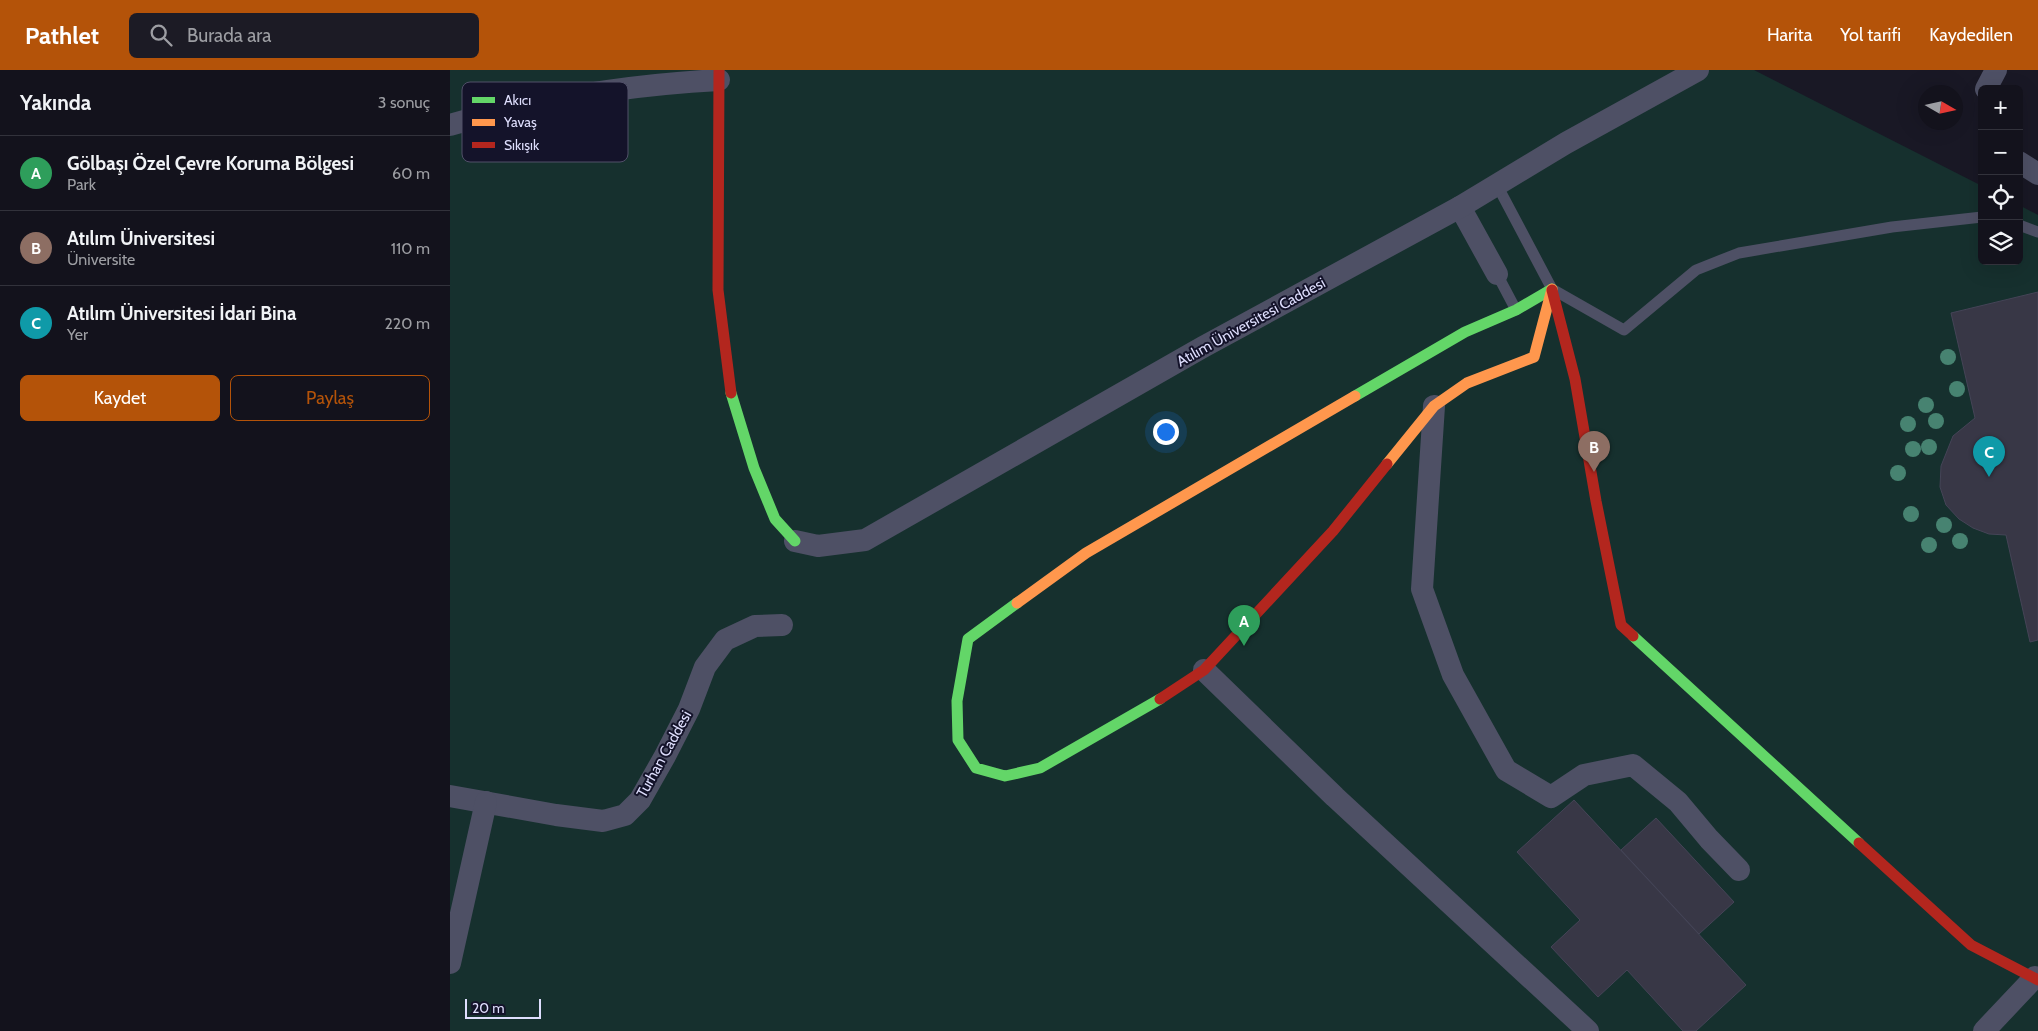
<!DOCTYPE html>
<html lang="tr">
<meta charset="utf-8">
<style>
:root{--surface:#13121c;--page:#1c1b25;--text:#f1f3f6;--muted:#9d9ea3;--line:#32323b;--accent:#b45309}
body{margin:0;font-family:Cabin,sans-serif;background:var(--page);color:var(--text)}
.controls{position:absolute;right:15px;top:15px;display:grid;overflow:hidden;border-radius:8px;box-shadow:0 5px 20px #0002}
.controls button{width:45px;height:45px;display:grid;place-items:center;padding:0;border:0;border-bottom:1px solid var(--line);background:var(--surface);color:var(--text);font:25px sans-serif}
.compass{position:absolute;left:1468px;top:15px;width:45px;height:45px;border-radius:50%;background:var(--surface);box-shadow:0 5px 20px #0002;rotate:99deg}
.scale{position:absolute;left:15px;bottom:12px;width:76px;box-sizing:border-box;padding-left:5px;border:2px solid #dedefd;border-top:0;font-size:14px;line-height:18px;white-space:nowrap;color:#dedefd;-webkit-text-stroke:4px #14132a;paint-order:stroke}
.you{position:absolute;left:715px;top:361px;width:18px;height:18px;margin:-12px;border:4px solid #fff;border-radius:50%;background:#1a73e8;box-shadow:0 0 0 8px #1a73e833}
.badge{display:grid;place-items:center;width:32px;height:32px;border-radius:50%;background:var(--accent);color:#fff;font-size:16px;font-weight:700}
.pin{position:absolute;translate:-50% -41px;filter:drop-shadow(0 1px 2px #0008)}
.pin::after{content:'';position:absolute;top:26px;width:18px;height:15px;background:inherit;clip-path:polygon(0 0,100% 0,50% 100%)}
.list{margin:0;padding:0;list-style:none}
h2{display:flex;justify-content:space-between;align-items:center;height:65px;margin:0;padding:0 20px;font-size:21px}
h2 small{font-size:16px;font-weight:400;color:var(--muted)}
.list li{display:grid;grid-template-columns:32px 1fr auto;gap:15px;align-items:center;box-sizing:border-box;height:75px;padding:0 20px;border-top:1px solid var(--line)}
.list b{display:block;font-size:19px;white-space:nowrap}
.list p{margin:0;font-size:16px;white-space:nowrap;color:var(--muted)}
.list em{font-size:16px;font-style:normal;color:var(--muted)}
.actions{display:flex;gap:10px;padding:15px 20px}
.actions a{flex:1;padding:11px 0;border:1px solid var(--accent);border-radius:8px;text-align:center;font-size:18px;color:var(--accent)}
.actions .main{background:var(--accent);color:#fff}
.icon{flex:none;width:28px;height:28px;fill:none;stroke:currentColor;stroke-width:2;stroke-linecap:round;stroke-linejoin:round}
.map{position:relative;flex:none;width:1588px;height:961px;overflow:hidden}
header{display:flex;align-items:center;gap:30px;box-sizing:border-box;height:70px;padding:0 25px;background:var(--accent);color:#fff}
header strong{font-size:24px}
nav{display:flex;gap:28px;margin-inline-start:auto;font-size:18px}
.search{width:350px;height:45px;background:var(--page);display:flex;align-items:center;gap:12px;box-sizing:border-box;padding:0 18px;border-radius:8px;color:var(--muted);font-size:19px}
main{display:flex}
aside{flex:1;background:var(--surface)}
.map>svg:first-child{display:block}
.green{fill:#16302e}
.building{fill:#383746;stroke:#454457}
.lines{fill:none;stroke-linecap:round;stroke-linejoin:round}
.lane{stroke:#4e5065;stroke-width:11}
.street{stroke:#4e5065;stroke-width:22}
.fast{stroke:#63d668;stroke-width:11}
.slow{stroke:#ff974d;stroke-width:11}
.jam{stroke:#b3261e;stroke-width:11}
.tree{fill:#478371}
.labels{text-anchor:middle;stroke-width:4;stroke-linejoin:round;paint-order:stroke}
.street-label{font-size:15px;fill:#dedefd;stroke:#14132a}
.key{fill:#14132a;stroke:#515069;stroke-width:1}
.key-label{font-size:14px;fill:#dedefd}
</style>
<header>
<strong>Pathlet</strong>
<div class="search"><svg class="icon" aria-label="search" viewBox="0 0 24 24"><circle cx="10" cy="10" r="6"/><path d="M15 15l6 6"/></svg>Burada ara</div>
<nav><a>Harita</a><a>Yol tarifi</a><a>Kaydedilen</a></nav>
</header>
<main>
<aside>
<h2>Yakında<small>3 sonuç</small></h2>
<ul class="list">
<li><span class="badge" style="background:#2e9e5b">A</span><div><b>Gölbaşı Özel Çevre Koruma Bölgesi</b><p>Park</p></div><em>60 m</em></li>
<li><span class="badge" style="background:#8d6e63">B</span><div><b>Atılım Üniversitesi</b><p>Üniversite</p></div><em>110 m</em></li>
<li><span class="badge" style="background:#0f9aa8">C</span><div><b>Atılım Üniversitesi İdari Bina</b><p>Yer</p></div><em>220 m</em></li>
</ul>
<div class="actions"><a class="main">Kaydet</a><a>Paylaş</a></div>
</aside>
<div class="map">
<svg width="1588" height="961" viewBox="0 0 1588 961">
<rect width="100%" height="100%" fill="#191825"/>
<polygon class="green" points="0,0 1304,0 1532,116 1532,191 1569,191 1569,135 1588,145 1588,961 0,961"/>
<g class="building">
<polygon points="1588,222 1588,570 1580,572 1556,465 1539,464 1523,458 1509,449 1496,435 1490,417 1491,396 1503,366 1525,348 1501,243"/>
<polygon points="1124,730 1296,915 1246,961 1233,961 1177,900 1148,927 1101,877 1130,850 1067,782"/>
<polygon points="1206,748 1284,832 1249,864 1171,780"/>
</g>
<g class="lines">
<g class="lane">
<polyline points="1047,115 1102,219 1174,260 1246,200 1289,183 1442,157 1532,147"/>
<polyline points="1569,155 1588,162"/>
<polyline points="1047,204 1066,240"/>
</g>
<g class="street">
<polyline points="1536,19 1546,0"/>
<path d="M0 55C88 29 177 15 269 10"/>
<polyline points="1569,92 1588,104"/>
<polyline points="1010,137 1047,204"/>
<polyline points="984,336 972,519 1003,605 1056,700 1101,727 1134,705 1183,695 1228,732 1259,769 1289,800"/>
<polyline points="345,471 368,476 415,470 753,277 1010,137 1116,73 1248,0"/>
<polyline points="754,600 885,727 1138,961"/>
<polyline points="0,726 106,745 153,751 175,745 190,730 215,686 239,639 255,597 275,570 305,556 332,555"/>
<polyline points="0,893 36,732"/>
<polyline points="1534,961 1585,907"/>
</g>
<g class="fast">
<polyline points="281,323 304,398 325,449 345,471"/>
<polyline points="905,326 1015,262 1066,240 1102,219"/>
<polyline points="567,533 518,569 507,631 508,670 526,698 555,706 590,698 710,629"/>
<polyline points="1183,566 1409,773"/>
</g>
<g class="slow">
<polyline points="937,394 984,336 1017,313 1084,287 1102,219"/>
<polyline points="567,533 636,483 905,326"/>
</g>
<g class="jam">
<polyline points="269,0 268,220 281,323"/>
<polyline points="1102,220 1125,309 1146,431 1171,555 1183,566"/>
<polyline points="710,629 754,600 883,461 937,394"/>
<polyline points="1409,773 1521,875 1588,910"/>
</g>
</g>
<g class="tree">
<circle cx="1498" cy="287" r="8"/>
<circle cx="1507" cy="319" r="8"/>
<circle cx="1476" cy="335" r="8"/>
<circle cx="1486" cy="351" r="8"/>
<circle cx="1458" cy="354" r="8"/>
<circle cx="1479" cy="377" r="8"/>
<circle cx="1463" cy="379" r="8"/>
<circle cx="1448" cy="403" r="8"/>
<circle cx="1461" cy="444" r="8"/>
<circle cx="1494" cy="455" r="8"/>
<circle cx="1510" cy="471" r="8"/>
<circle cx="1479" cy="475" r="8"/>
</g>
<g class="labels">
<g class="street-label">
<text transform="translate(801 252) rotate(-29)" y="5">Atılım Üniversitesi Caddesi</text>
<text transform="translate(214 684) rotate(-61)" y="5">Turhan Caddesi</text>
</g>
</g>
<rect x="12" y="12" width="166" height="80" rx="8" class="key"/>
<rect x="22" y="27" width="23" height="6" fill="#63d668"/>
<rect x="22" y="49" width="23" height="7" fill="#ff974d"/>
<rect x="22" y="72" width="23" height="6" fill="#b3261e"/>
<g class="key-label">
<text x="54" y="35">Akıcı</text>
<text x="54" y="57">Yavaş</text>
<text x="54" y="80">Sıkışık</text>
</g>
</svg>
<div class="controls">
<button>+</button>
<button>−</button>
<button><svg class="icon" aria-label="locate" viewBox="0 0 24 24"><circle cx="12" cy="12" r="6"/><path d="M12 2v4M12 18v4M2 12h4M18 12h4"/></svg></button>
<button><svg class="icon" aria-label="layers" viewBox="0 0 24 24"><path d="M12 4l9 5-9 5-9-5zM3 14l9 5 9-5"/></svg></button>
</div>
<svg class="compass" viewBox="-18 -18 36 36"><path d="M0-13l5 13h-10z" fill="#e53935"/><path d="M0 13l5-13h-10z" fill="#9d9ea3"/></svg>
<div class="scale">20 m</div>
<div class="you"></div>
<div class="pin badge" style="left:794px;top:576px;background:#2e9e5b">A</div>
<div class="pin badge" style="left:1144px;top:402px;background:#8d6e63">B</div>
<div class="pin badge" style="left:1539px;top:407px;background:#0f9aa8">C</div>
</div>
</main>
